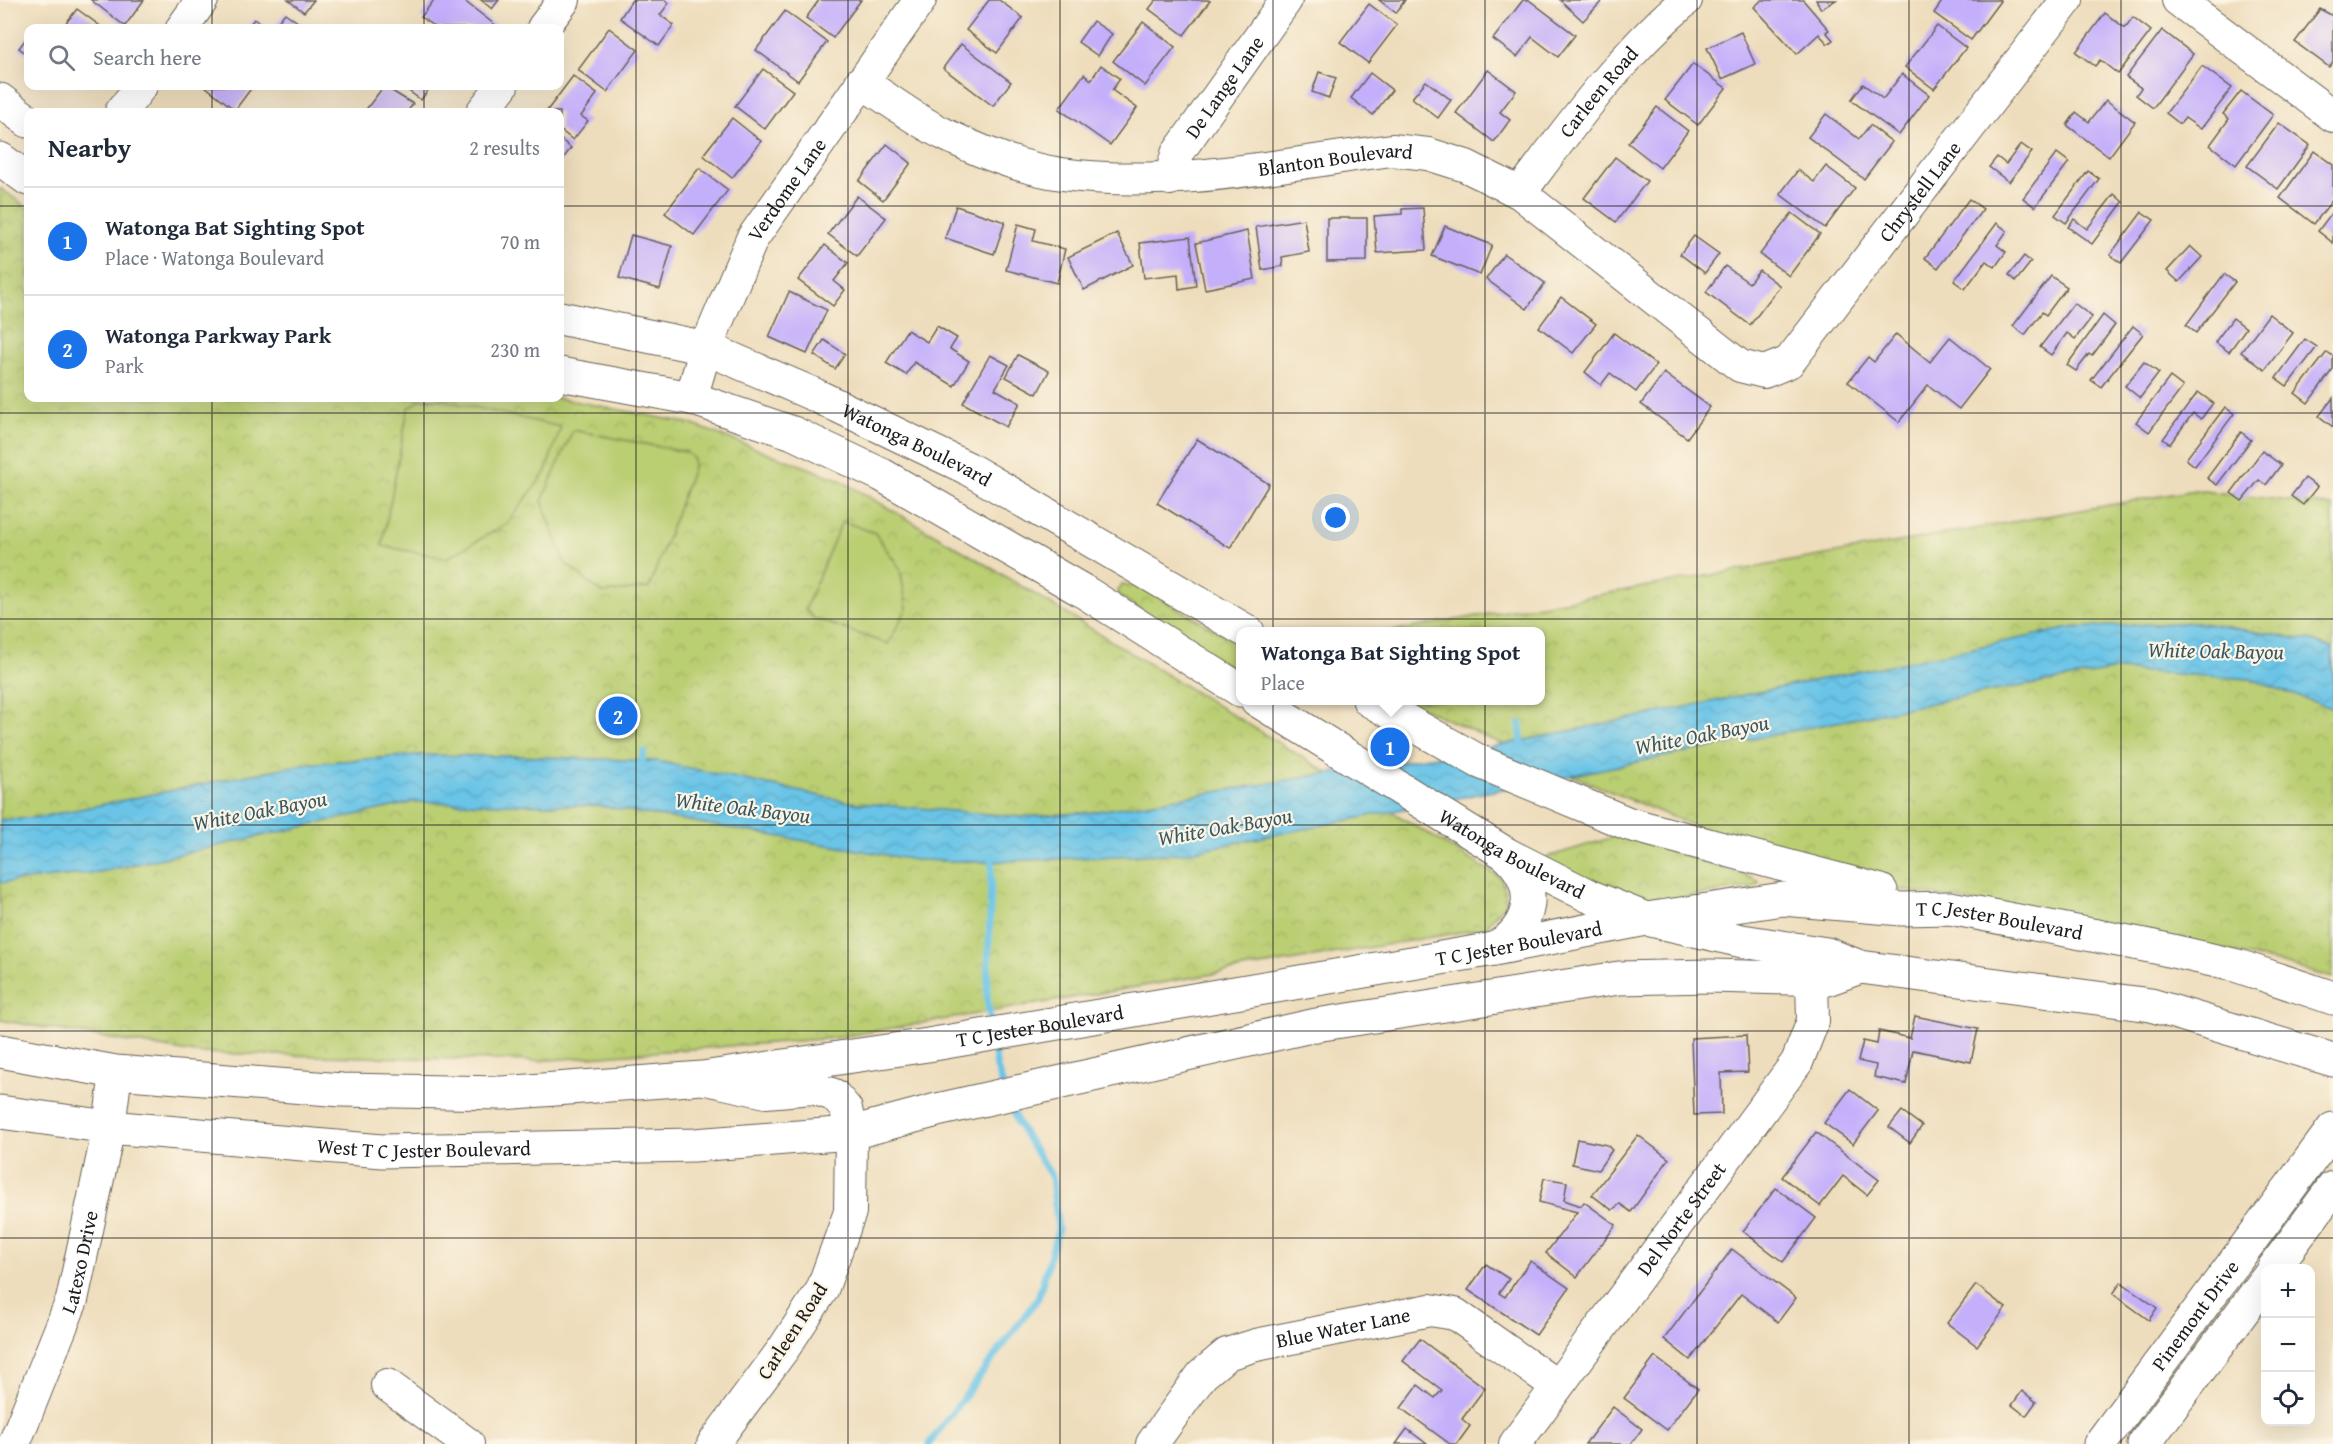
<!DOCTYPE html>
<meta charset="utf-8">
<style>
:root{--surface:#fff;--page:#f6f6f7;--text:#1f2937;--muted:#747a83;--line:#e0e1e3;--accent:#1a73e8}
body{margin:0;font-family:"Gentium Book Plus",serif;background:var(--page);color:var(--text)}
.controls{position:absolute;right:18px;bottom:18px;display:grid;overflow:hidden;border-radius:12px;box-shadow:0 6px 24px #0002}
.controls button{width:54px;height:54px;display:grid;place-items:center;padding:0;border:0;border-bottom:2px solid var(--line);background:var(--surface);color:var(--text);font:30px sans-serif}
.you{position:absolute;left:1336px;top:518px;width:21px;height:21px;margin:-15px;border:4px solid #fff;border-radius:50%;background:#1a73e8;box-shadow:0 0 0 9px #1a73e833}
.badge{display:grid;place-items:center;width:39px;height:39px;border-radius:50%;background:var(--accent);color:#fff;font-size:20px;font-weight:700}
.pin{position:absolute;translate:-50% -50%;border:3px solid #fff;box-shadow:0 2px 6px #0006}
.popup{position:absolute;left:1236px;top:627px;width:309px;height:78px;box-sizing:border-box;display:grid;place-content:center;border-radius:12px;background:var(--surface);filter:drop-shadow(0 2px 4px #0005);font-size:20px;white-space:nowrap;color:var(--muted)}
.popup b{font-size:22px;color:var(--text)}
.popup::after{content:'';position:absolute;left:50%;top:100%;margin-left:-12px;border:12px solid transparent;border-top-color:var(--surface)}
.list{margin:0;padding:0;list-style:none}
h2{display:flex;justify-content:space-between;align-items:center;height:78px;margin:0;padding:0 24px;font-size:26px}
h2 small{font-size:20px;font-weight:400;color:var(--muted)}
.list li{display:grid;grid-template-columns:39px 1fr auto;gap:18px;align-items:center;box-sizing:border-box;height:108px;padding:0 24px;border-top:2px solid var(--line)}
.list b{display:block;font-size:22px;white-space:nowrap}
.list p{margin:0;font-size:20px;white-space:nowrap;color:var(--muted)}
.list em{font-size:20px;font-style:normal;color:var(--muted)}
.icon{flex:none;width:33px;height:33px;fill:none;stroke:currentColor;stroke-width:2;stroke-linecap:round;stroke-linejoin:round}
.map{position:relative;flex:none;width:2333px;height:1444px;overflow:hidden}
.search{position:absolute;background:var(--surface);box-shadow:0 6px 24px #0002;left:24px;top:24px;width:540px;height:66px;display:flex;align-items:center;gap:15px;box-sizing:border-box;padding:0 21px;border-radius:12px;color:var(--muted);font-size:22px}
.panel{position:absolute;background:var(--surface);box-shadow:0 6px 24px #0002;left:24px;top:108px;width:540px;height:294px;border-radius:12px}
.map>svg:first-child{display:block}
.park{fill:url(#park-crowns);stroke:#6b7547;stroke-width:1.5}
.pitch{fill:#bace72;stroke:#6b7547;stroke-width:1.5}
.water{fill:url(#water-waves);stroke:#427082;stroke-width:1.5}
.lines{fill:none;stroke-linecap:round;stroke-linejoin:round}
.stream{stroke:#69c4e7;stroke-width:7}
.building{fill:#c4affb}
.minor-casing{stroke:#666054;stroke-width:34}
.major-casing{stroke:#666054;stroke-width:35}
.minor{stroke:#fff;stroke-width:32}
.major{stroke:#fff;stroke-width:33}
.grid{fill:none;stroke:#1c1c1c;stroke-width:1.5;stroke-opacity:0.55}
.labels{text-anchor:middle;stroke-width:4.5;stroke-linejoin:round;paint-order:stroke}
.street-label{font-size:20px;fill:#1c1c1c;stroke:#fcf5e5}
.water-label{font-size:21px;font-style:italic;fill:#375763;stroke:#fcf5e5}
</style>
<div class="map">
<svg width="2333" height="1444" viewBox="0 0 2333 1444">
<defs>
<pattern id="park-crowns" width="20" height="18" patternUnits="userSpaceOnUse" patternTransform="scale(1.5)"><rect width="20" height="18" fill="#bace72"/><path d="M2 6a3 3 0 1 1 6 0M12 15a3 3 0 1 1 6 0" fill="none" stroke="#9fb062"/></pattern>
<pattern id="water-waves" width="16" height="10" patternUnits="userSpaceOnUse" patternTransform="scale(1.5)"><rect width="16" height="10" fill="#69c4e7"/><path d="M0 5q4-4 8 0t8 0" fill="none" stroke="#5aa8c6"/></pattern>
</defs>
<rect width="100%" height="100%" fill="#fcf5e5"/>
<filter id="ink" filterUnits="userSpaceOnUse"><feTurbulence type="fractalNoise" baseFrequency=".0167" numOctaves="2"/><feDisplacementMap in="SourceGraphic" scale="12" xChannelSelector="R" yChannelSelector="G"/><feConvolveMatrix kernelMatrix="1 2 1 2 8 2 1 2 1" color-interpolation-filters="sRGB"/></filter>
<filter id="wash" filterUnits="userSpaceOnUse"><feTurbulence type="fractalNoise" baseFrequency=".008" numOctaves="4" result="noise"/><feDisplacementMap in="SourceGraphic" scale="24" xChannelSelector="R" yChannelSelector="G"/><feGaussianBlur stdDeviation="1.35" result="paint"/><feColorMatrix in="noise" values="0 0 0 0 0 0 0 0 0 0 0 0 0 0 0 0 0 1.4 0 .05"/><feComposite in="paint" operator="in"/></filter>
<g filter="url(#wash)">
<rect width="100%" height="100%" fill="#eeddbc"/>
<g class="park">
<polygon points="0,188 28,208 28,398 558,398 688,423 838,479 970,555 1501,878 1507,901 1485,928 834,1038 537,1061 195,1053 0,1020"/>
<polygon points="2195,490 2333,506 2333,978 2269,960 1984,904 1872,885 1711,833 1561,771 1407,701 1540,700 1540,632 1387,632"/>
<polygon points="1122,584 1139,586 1240,644 1240,674 1119,596 1118,591"/>
<polygon points="1620,835 1754,878 1759,882 1755,887 1696,895 1640,908 1541,859"/>
</g>
<g class="pitch">
<polygon points="421,399 438,399 561,427 545,473 507,524 447,558 382,546 408,409"/>
<polygon points="573,430 686,452 693,458 693,468 649,588 602,593 565,563 542,501"/>
<polygon points="842,521 875,533 900,569 907,608 888,644 813,618 805,609"/>
</g>
<polygon class="water" points="2196,622 2313,641 2333,649 2333,709 2250,679 2118,670 1976,694 1185,853 988,862 915,860 600,806 414,802 100,872 0,883 0,820 40,817 303,764 417,755 517,756 656,761 849,802 1022,817 1092,812 1491,747 2070,628"/>
<g class="lines">
<g class="stream">
<polyline points="1520,724 1522,748"/>
<polyline points="640,767 644,752"/>
<polyline points="991,1025 987,999 992,853"/>
<polyline points="993,1042 997,1068 1003,1086"/>
<polyline points="929,1444 1038,1298 1058,1230 1052,1177 1018,1124 1010,1102"/>
</g>
</g>
<g id="blocks">
<g class="building">
<polygon points="91,0 144,0 125,26"/>
<polygon points="288,0 314,0 304,12"/>
<polygon points="434,0 463,0 499,28 436,28 421,17"/>
<polygon points="481,0 499,0 492,9"/>
<polygon points="632,0 665,0 669,3 660,15 674,25 659,46 620,18"/>
<polygon points="819,0 861,0 833,38 806,18"/>
<polygon points="989,0 999,0 1023,18 997,53 966,30"/>
<polygon points="1156,0 1208,0 1210,1 1184,35 1149,9"/>
<polygon points="1379,0 1405,0 1396,13"/>
<polygon points="1523,0 1529,0 1575,35 1558,57 1532,37 1517,57 1493,39"/>
<polygon points="1560,0 1603,0 1583,21"/>
<polygon points="1762,0 1803,0 1829,30 1826,32 1833,40 1828,44 1819,34 1797,54 1754,7"/>
<polygon points="1816,0 1836,0 1821,9"/>
<polygon points="1943,0 1999,0 2000,1 1971,40 1934,13"/>
<polygon points="1369,4 1397,25 1368,63 1340,42"/>
<polygon points="77,9 103,28 62,28"/>
<polygon points="2320,9 2333,16 2333,62 2329,67 2295,42"/>
<polygon points="785,11 827,42 798,81 756,50"/>
<polygon points="285,13 306,28 273,28"/>
<polygon points="2105,13 2125,28 2133,17 2151,31 2118,74 2100,60 2095,66 2076,52"/>
<polygon points="254,19 266,28 247,28"/>
<polygon points="1093,21 1112,34 1098,56 1078,42"/>
<polygon points="1143,22 1175,47 1145,86 1113,61"/>
<polygon points="1937,26 1966,48 1934,89 1905,67"/>
<polygon points="609,28 638,50 607,92 578,70"/>
<polygon points="2162,30 2193,54 2153,108 2136,95 2141,88 2126,77"/>
<polygon points="1741,32 1755,64 1722,79 1707,48"/>
<polygon points="28,36 28,55 19,48"/>
<polygon points="961,44 1011,82 993,106 943,68"/>
<polygon points="1693,64 1726,88 1698,125 1665,100"/>
<polygon points="1101,65 1120,79 1112,90 1137,108 1110,145 1059,109 1084,74 1091,80"/>
<polygon points="2202,66 2232,88 2201,129 2185,118 2180,124 2166,113"/>
<polygon points="763,69 793,91 765,129 735,106"/>
<polygon points="1488,70 1516,91 1500,112 1510,120 1494,142 1456,113"/>
<polygon points="1319,72 1336,78 1329,98 1312,92"/>
<polygon points="1370,73 1392,90 1373,115 1351,98"/>
<polygon points="1902,74 1929,95 1899,135 1851,100 1863,84 1883,99"/>
<polygon points="573,76 597,94 581,116 588,121 573,140 560,130 560,112 546,112"/>
<polygon points="1426,81 1451,100 1438,118 1412,98"/>
<polygon points="205,86 253,86 235,110"/>
<polygon points="384,86 413,104 407,112 364,112"/>
<polygon points="402,86 431,86 421,100"/>
<polygon points="2241,91 2273,115 2236,165 2210,145 2229,119 2223,114"/>
<polygon points="2106,100 2135,122 2109,157 2067,125 2076,112 2089,122"/>
<polygon points="1657,107 1688,131 1660,168 1628,143"/>
<polygon points="1826,114 1859,139 1870,125 1892,142 1864,179 1808,137"/>
<polygon points="732,118 761,141 732,178 703,155"/>
<polygon points="2279,123 2310,145 2278,189 2247,166"/>
<polygon points="560,139 571,148 560,163"/>
<polygon points="887,144 911,163 883,200 859,181"/>
<polygon points="2021,144 2032,152 2009,182 1989,167 1997,157 2006,164"/>
<polygon points="2314,151 2333,165 2333,199 2314,224 2280,198"/>
<polygon points="2057,153 2069,162 2035,207 2023,198"/>
<polygon points="1615,157 1647,181 1616,222 1584,198"/>
<polygon points="1826,166 1855,188 1825,228 1780,194 1798,170 1814,182"/>
<polygon points="699,168 728,190 694,235 665,213"/>
<polygon points="2088,171 2099,179 2066,223 2055,215"/>
<polygon points="2114,194 2123,202 2092,244 2068,227 2074,219 2087,229"/>
<polygon points="857,196 886,218 857,256 828,234"/>
<polygon points="1969,199 1983,209 1938,268 1925,258"/>
<polygon points="956,206 1005,222 994,254 945,238"/>
<polygon points="1423,208 1426,250 1377,253 1374,216 1402,214 1402,209"/>
<polygon points="2333,211 2333,243 2318,231"/>
<polygon points="2142,212 2154,220 2121,263 2110,255"/>
<polygon points="1792,213 1820,234 1789,276 1760,254"/>
<polygon points="1327,218 1367,218 1367,261 1327,262"/>
<polygon points="1304,219 1309,252 1282,257 1283,266 1262,270 1256,227"/>
<polygon points="1997,223 2007,231 1997,245 2006,252 1995,267 1986,261 1965,289 1954,281"/>
<polygon points="1018,224 1036,229 1033,241 1065,249 1057,283 1006,270"/>
<polygon points="1445,226 1492,245 1480,275 1432,256"/>
<polygon points="1247,231 1255,279 1205,289 1196,243"/>
<polygon points="1117,233 1133,265 1084,290 1068,257"/>
<polygon points="631,235 672,246 660,289 619,278"/>
<polygon points="1694,236 1719,254 1705,273 1680,254"/>
<polygon points="1190,237 1196,286 1179,289 1178,274 1144,278 1140,243"/>
<polygon points="825,245 848,263 834,281 845,290 833,306 798,280"/>
<polygon points="2190,246 2202,257 2179,282 2167,271"/>
<polygon points="1504,254 1545,283 1527,309 1486,279"/>
<polygon points="2024,256 2031,262 2016,281 2009,275"/>
<polygon points="1725,266 1749,283 1759,270 1780,286 1750,325 1706,292"/>
<polygon points="2224,274 2235,282 2196,333 2186,325"/>
<polygon points="2051,276 2067,287 2046,315 2042,312 2025,335 2013,326"/>
<polygon points="789,292 827,310 807,354 769,337"/>
<polygon points="1561,297 1596,324 1573,353 1539,327"/>
<polygon points="2074,303 2092,317 2075,339 2067,333 2051,355 2040,347"/>
<polygon points="2269,314 2293,333 2265,370 2241,352"/>
<polygon points="2103,315 2115,325 2092,356 2089,354 2076,371 2067,365"/>
<polygon points="2233,318 2246,328 2229,352 2215,342"/>
<polygon points="937,326 957,338 950,349 969,361 954,386 914,362 906,375 886,363 907,330 927,342"/>
<polygon points="2133,326 2143,334 2101,387 2091,380"/>
<polygon points="1614,333 1656,365 1636,392 1610,373 1601,385 1585,372"/>
<polygon points="1896,334 1930,362 1950,337 1990,369 1959,409 1928,385 1899,422 1848,382 1868,357 1874,362"/>
<polygon points="2305,339 2317,347 2287,386 2276,378"/>
<polygon points="824,340 845,354 835,369 814,355"/>
<polygon points="2327,352 2333,356 2333,369 2308,403 2295,393"/>
<polygon points="990,355 1009,365 995,389 1020,403 1006,427 963,403"/>
<polygon points="1018,355 1049,371 1037,394 1006,377"/>
<polygon points="2144,362 2159,373 2140,398 2125,386"/>
<polygon points="1664,373 1710,407 1687,438 1641,404"/>
<polygon points="2170,377 2183,387 2149,432 2136,422"/>
<polygon points="2198,392 2213,403 2201,419 2193,413 2170,444 2163,439"/>
<polygon points="2333,398 2333,427 2319,416"/>
<polygon points="2225,407 2234,414 2195,466 2186,459"/>
<polygon points="2241,432 2251,440 2217,485 2207,478"/>
<polygon points="1197,439 1269,484 1230,548 1157,503"/>
<polygon points="2262,451 2281,465 2266,485 2259,480 2242,501 2231,493"/>
<polygon points="2305,478 2317,487 2303,505 2291,496"/>
<polygon points="1915,1016 1978,1029 1971,1062 1913,1050 1906,1084 1874,1077 1876,1065 1858,1061 1863,1041 1877,1044 1879,1031 1910,1038"/>
<polygon points="1746,1035 1748,1072 1721,1073 1722,1114 1694,1115 1691,1038"/>
<polygon points="1850,1089 1878,1111 1853,1144 1824,1123"/>
<polygon points="1902,1111 1922,1126 1910,1143 1889,1127"/>
<polygon points="1816,1132 1879,1180 1867,1195 1843,1176 1820,1206 1782,1177"/>
<polygon points="1638,1135 1669,1159 1631,1212 1620,1204 1612,1210 1592,1195"/>
<polygon points="1577,1139 1607,1145 1612,1150 1598,1170 1572,1164"/>
<polygon points="1544,1178 1567,1182 1564,1200 1581,1206 1584,1202 1616,1225 1577,1277 1546,1253 1577,1212 1539,1202"/>
<polygon points="1776,1188 1816,1218 1783,1262 1743,1231"/>
<polygon points="1732,1249 1796,1298 1778,1322 1741,1294 1690,1360 1664,1339"/>
<polygon points="1530,1261 1569,1288 1536,1335 1468,1290 1486,1264 1509,1279 1499,1293 1505,1297"/>
<polygon points="2121,1282 2157,1308 2149,1320 2113,1294"/>
<polygon points="1976,1285 2006,1308 1977,1346 1947,1323"/>
<polygon points="1420,1339 1485,1388 1462,1419 1470,1426 1457,1444 1450,1444 1401,1408 1418,1385 1435,1398 1442,1390 1403,1361"/>
<polygon points="1655,1357 1698,1389 1667,1430 1624,1398"/>
<polygon points="2022,1391 2036,1402 2026,1416 2012,1405"/>
<polygon points="1613,1407 1642,1429 1631,1444 1585,1444"/>
<polygon points="1407,1429 1427,1444 1396,1444"/>
</g>
</g>
</g>
<g filter="url(#ink)">
<use href="#blocks" fill-opacity="0" stroke="#666054" stroke-width="1.5"/>
<g class="lines">
<g class="minor-casing">
<g id="minor">
<polyline points="2178,0 2333,116"/>
<polyline points="182,28 202,0"/>
<polyline points="543,28 564,0"/>
<path id="s1" d="M861 82C889 99 916 121 946 135 981 152 1024 169 1062 174 1172 189 1284 164 1392 150L1428 154 1466 166 1520 193 1740 366 1764 372 1789 362 2067 0"/>
<polyline points="121,112 141,86"/>
<polyline points="482,112 502,86"/>
<path id="s2" d="M1170 179 1177 154 1286 0"/>
<path id="s3" d="M1520 193C1571 125 1620 56 1686 0"/>
<path id="s4" d="M691 398 706 348 752 239 920 0"/>
<polyline points="706,1079 766,1092 813,1088 834,1095 846,1109 851,1133 850,1212 822,1290 784,1348 713,1444"/>
<polyline points="387,1385 468,1444"/>
<path id="s5" d="M14 1444 72 1300 109 1127 116 1072"/>
<path id="s6" d="M1152 1444 1202 1375 1227 1354 1256 1345 1430 1310 1455 1314 1557 1386"/>
<path id="s7" d="M1515 1444 1797 1062 1813 1021 1812 979"/>
</g>
</g>
<g class="major-casing">
<g id="major">
<polyline points="0,100 28,121"/>
<polyline points="0,159 28,179"/>
<path id="s8" d="M560 318 706 348 815 395 967 468 1248 632"/>
<polyline points="560,374 691,398 793,433 882,475 1083,591 1240,690"/>
<path id="s9" d="M1257 700 1506 854 1589 896 1646 919 1742 941 1827 954 1860 967"/>
<polyline points="1369,700 1480,762 1629,824 1881,891"/>
<path d="M1494 949C1534 927 1540 885 1506 854"/>
<path id="s10" d="M0 1051 116 1072 342 1090 502 1093 702 1078 928 1045 1494 949 1646 919 1783 899 1902 909 1950 908 2155 947 2238 966 2333 998"/>
<path id="s11" d="M0 1112 109 1127 382 1151 694 1145 851 1133 937 1110 1316 1025 1619 978 1710 976 1827 979 1860 967 2151 1005 2333 1060"/>
<polyline points="2274,1268 2333,1188"/>
<path id="s12" d="M2100 1444 2333 1129"/>
<polyline points="2144,1444 2266,1280"/>
</g>
</g>
<use href="#minor" class="minor"/>
<use href="#major" class="major"/>
</g>
</g>
<path class="grid" d="M212 0V28M424 0V28M636 0V1444M848 0V1444M1060 0V1444M1273 0V1444M1485 0V1444M1697 0V1444M1909 0V1444M2121 0V1444M212 86V112M424 86V112M0 206H28M560 206H2333M212 398V1444M424 398V1444M0 413H2333M0 619H2333M0 825H2333M0 1031H2333M0 1238H2333"/>
<g class="labels">
<g class="street-label">
<text dy="7" stroke="none"><textPath href="#s2" startOffset="108">De Lange Lane</textPath></text>
<text dy="7" stroke="none"><textPath href="#s3" startOffset="128">Carleen Road</textPath></text>
<text dy="7" stroke="none"><textPath href="#s1" startOffset="498">Blanton Boulevard</textPath></text>
<text dy="7" stroke="none"><textPath href="#s4" startOffset="231">Verdome Lane</textPath></text>
<text dy="7" stroke="none"><textPath href="#s1" startOffset="1238">Chrystell Lane</textPath></text>
<text dy="7" stroke="none"><textPath href="#s8" startOffset="381">Watonga Boulevard</textPath></text>
<text dy="7" stroke="none"><textPath href="#s9" startOffset="298">Watonga Boulevard</textPath></text>
<text dy="7" stroke="none"><textPath href="#s10" startOffset="2019">T C Jester Boulevard</textPath></text>
<text dy="7" stroke="none"><textPath href="#s10" startOffset="1533">T C Jester Boulevard</textPath></text>
<text dy="7" stroke="none"><textPath href="#s10" startOffset="1047">T C Jester Boulevard</textPath></text>
<text dy="7" stroke="none"><textPath href="#s11" startOffset="426">West T C Jester Boulevard</textPath></text>
<text dy="7" stroke="none"><textPath href="#s7" startOffset="280">Del Norte Street</textPath></text>
<text dy="7" stroke="none"><textPath href="#s5" startOffset="194">Latexo Drive</textPath></text>
<text dy="7" stroke="none"><textPath href="#s12" startOffset="160">Pinemont Drive</textPath></text>
<text dy="7" stroke="none"><textPath href="#s6" startOffset="237">Blue Water Lane</textPath></text>
<text transform="translate(792 1331) rotate(-57)" y="7">Carleen Road</text>
</g>
<g class="water-label">
<text transform="translate(2216 651) rotate(1)" y="7">White Oak Bayou</text>
<text transform="translate(1702 735) rotate(-11)" y="7">White Oak Bayou</text>
<text transform="translate(743 808) rotate(7)" y="7">White Oak Bayou</text>
<text transform="translate(260 811) rotate(-11)" y="7">White Oak Bayou</text>
<text transform="translate(1225 827) rotate(-10)" y="7">White Oak Bayou</text>
</g>
</g>
</svg>
<div class="controls">
<button>+</button>
<button>−</button>
<button><svg class="icon" aria-label="locate" viewBox="0 0 24 24"><circle cx="12" cy="12" r="6"/><path d="M12 2v4M12 18v4M2 12h4M18 12h4"/></svg></button>
</div>
<div class="you"></div>
<div class="pin badge" style="left:1390px;top:747px">1</div>
<div class="popup"><b>Watonga Bat Sighting Spot</b>Place</div>
<div class="pin badge" style="left:618px;top:716px">2</div>
<div class="search"><svg class="icon" aria-label="search" viewBox="0 0 24 24"><circle cx="10" cy="10" r="6"/><path d="M15 15l6 6"/></svg>Search here</div>
<section class="panel">
<h2>Nearby<small>2 results</small></h2>
<ul class="list">
<li><span class="badge">1</span><div><b>Watonga Bat Sighting Spot</b><p>Place · Watonga Boulevard</p></div><em>70 m</em></li>
<li><span class="badge">2</span><div><b>Watonga Parkway Park</b><p>Park</p></div><em>230 m</em></li>
</ul>
</section>
</div>
